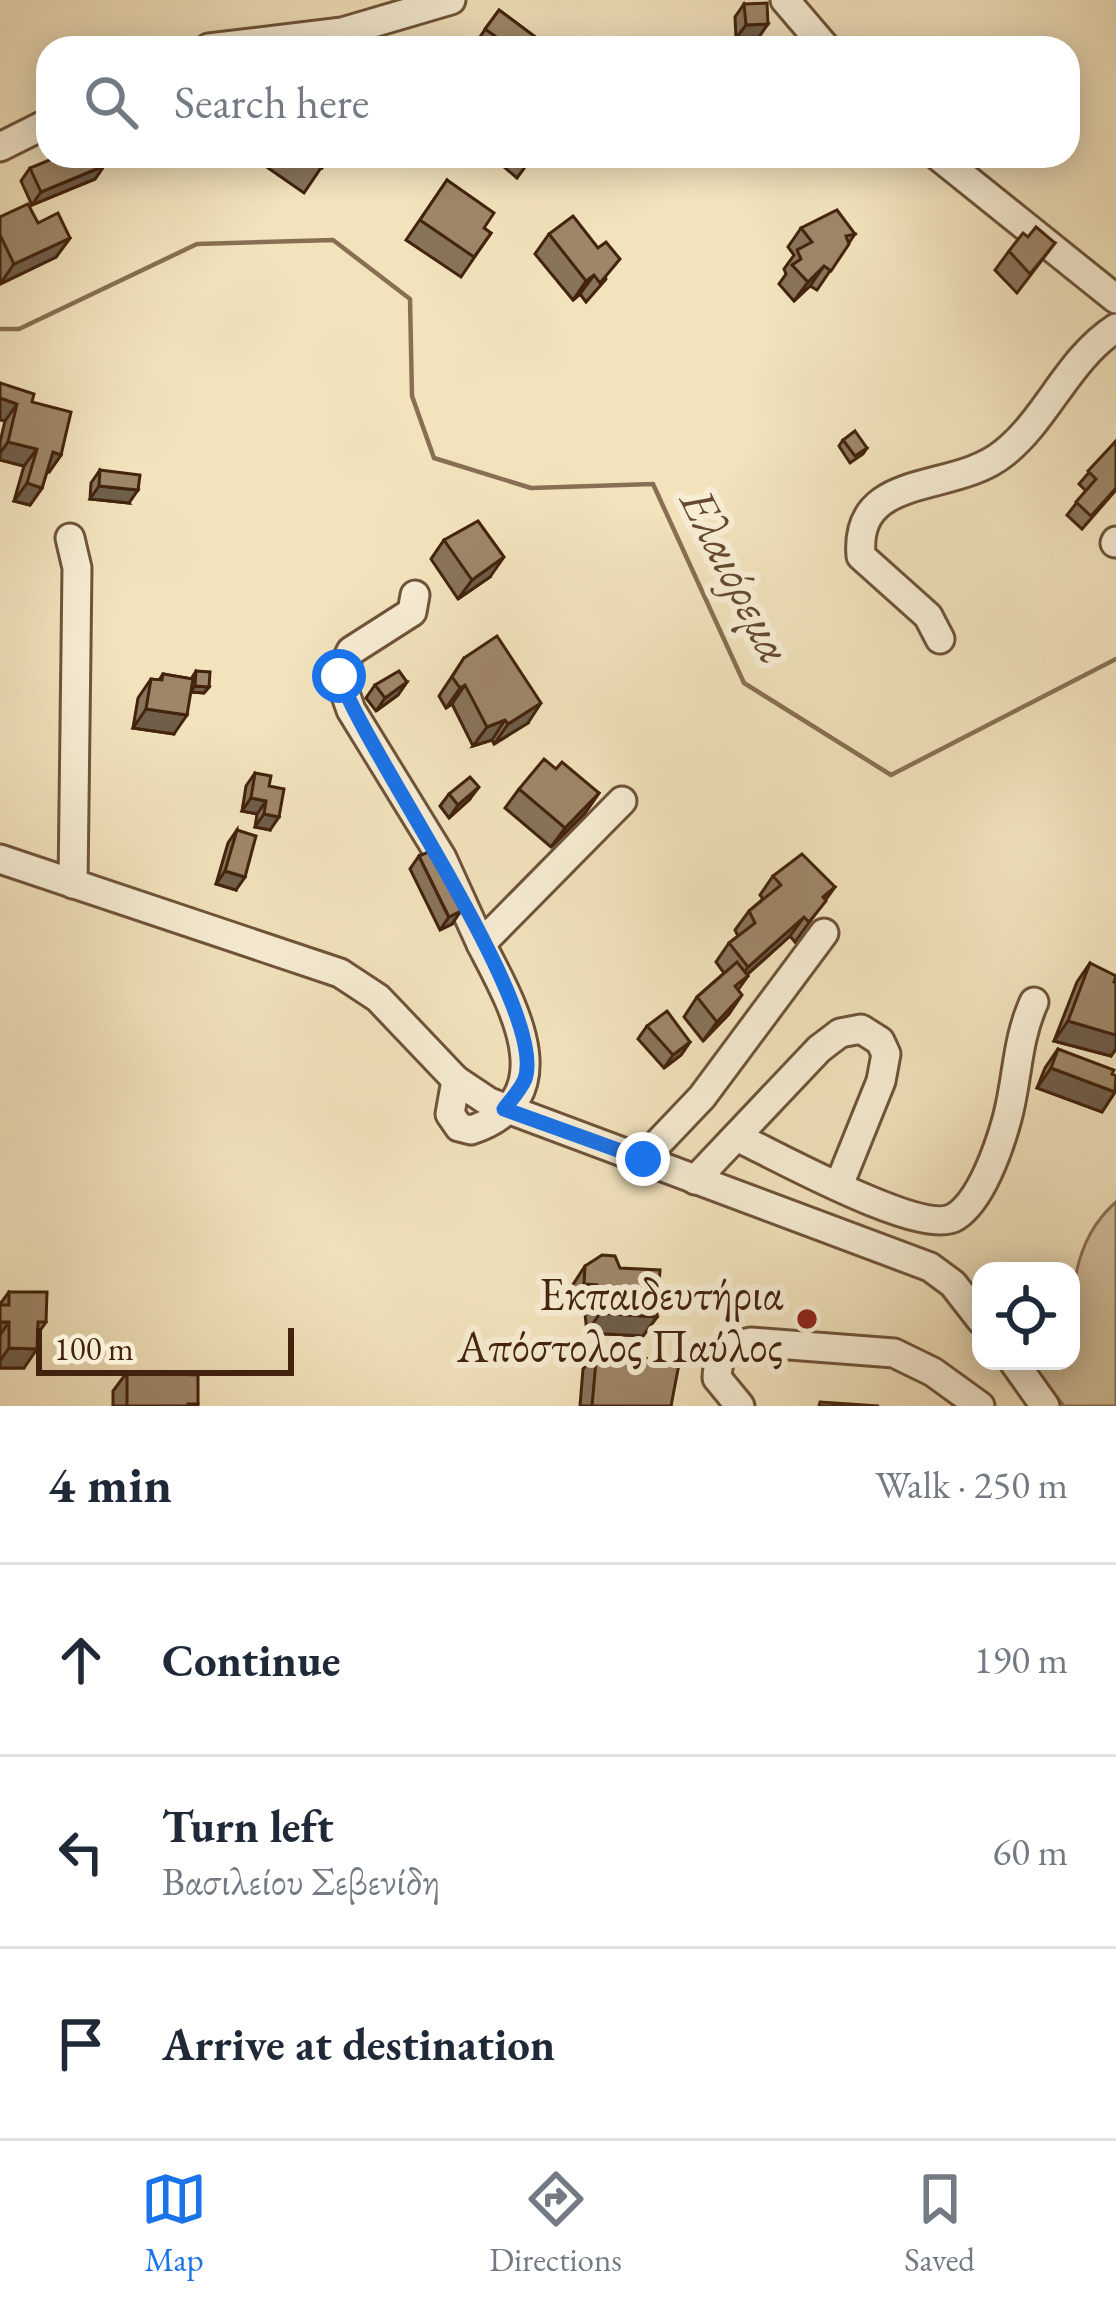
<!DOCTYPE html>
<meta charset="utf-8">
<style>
:root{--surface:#fff;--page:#f2f2f3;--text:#1f2937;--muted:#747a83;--line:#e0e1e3;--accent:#1a73e8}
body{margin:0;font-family:"EB Garamond",serif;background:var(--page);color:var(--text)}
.controls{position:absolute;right:36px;bottom:36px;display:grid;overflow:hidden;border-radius:24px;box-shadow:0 6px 30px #0003}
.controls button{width:108px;height:108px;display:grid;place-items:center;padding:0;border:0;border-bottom:3px solid var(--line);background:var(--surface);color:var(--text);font:60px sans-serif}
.scale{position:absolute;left:36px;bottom:30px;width:258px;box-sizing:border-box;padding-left:12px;border:6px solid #43230d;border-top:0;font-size:33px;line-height:42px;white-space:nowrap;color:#43230d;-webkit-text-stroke:9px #f7edd4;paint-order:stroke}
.stop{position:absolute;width:36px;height:36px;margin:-27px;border:9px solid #1a73e8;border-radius:50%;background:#fff}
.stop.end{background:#1a73e8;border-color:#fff;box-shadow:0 3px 12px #0008}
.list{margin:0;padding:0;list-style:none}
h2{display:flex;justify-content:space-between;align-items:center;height:156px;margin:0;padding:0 48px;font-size:51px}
h2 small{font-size:39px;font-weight:400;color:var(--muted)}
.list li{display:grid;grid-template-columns:78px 1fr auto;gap:36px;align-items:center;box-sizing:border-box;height:192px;padding:0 48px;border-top:3px solid var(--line)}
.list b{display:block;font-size:45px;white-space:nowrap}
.list p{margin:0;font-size:39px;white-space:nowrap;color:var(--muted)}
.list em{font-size:39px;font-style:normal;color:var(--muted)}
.icon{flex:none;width:66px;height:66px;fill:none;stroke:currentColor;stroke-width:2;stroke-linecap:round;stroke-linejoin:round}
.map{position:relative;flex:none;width:1116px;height:1406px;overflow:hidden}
.search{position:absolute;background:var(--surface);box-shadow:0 6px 30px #0003;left:36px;right:36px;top:36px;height:132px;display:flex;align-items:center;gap:30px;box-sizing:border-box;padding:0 42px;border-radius:36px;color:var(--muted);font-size:45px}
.sheet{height:732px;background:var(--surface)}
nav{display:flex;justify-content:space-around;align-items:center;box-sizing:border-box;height:168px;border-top:3px solid var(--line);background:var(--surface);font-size:33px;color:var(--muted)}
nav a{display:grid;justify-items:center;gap:6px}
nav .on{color:var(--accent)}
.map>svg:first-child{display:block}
.green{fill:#d4c29f;stroke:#8c7256;stroke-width:3}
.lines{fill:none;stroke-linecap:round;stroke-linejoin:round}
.stream{stroke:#886f53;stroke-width:4.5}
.minor-casing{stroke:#6f5339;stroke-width:33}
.minor{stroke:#f7edd4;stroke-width:27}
.wall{fill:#88745a;stroke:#43230d;stroke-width:3}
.shaded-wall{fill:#6f5e4a;stroke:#43230d;stroke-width:3}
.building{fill:#9e8769;stroke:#43230d;stroke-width:3}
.route{stroke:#1a73e8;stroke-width:15}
.poi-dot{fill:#8f2418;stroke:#f7edd4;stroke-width:4.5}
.labels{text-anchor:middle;stroke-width:12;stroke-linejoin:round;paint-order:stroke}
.poi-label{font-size:45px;fill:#43230d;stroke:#f7edd4;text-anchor:end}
.water-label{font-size:48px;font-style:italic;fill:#664930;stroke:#f7edd4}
</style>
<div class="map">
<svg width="1116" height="1406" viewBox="0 0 1116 1406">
<rect width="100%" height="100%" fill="#f2e3bd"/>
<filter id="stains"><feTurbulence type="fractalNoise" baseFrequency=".00167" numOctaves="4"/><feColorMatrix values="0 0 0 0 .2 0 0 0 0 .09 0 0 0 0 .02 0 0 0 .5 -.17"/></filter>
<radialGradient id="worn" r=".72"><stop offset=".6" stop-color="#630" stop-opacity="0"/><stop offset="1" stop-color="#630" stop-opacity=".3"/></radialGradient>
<path class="green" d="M1116 1202V1406H1064L1028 1361H1071C1071 1302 1069 1243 1116 1202Z"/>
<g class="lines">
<polyline class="stream" points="0,329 19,329 197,244 333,240 410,299 412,396 434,458 531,488 653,484 744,683 891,775 1116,659"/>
<g class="minor-casing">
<g id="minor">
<polyline points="785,0 826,48"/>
<polyline points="209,48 342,32 451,0"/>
<polyline points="0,147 48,123"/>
<polyline points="938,156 1116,299"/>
<polyline points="70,538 77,568 73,884"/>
<polyline points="1115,543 1116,541"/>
<polyline points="415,595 412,612 351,651 339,676 351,710 442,858 481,944"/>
<path d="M940 639 928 616 861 556C854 470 953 495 1004 453 1047 419 1068 359 1116 328"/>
<polyline points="0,859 340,973 378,998 456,1080 489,1102 930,1267 953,1284 981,1320"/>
<path d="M456 1080 450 1114 459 1127 471 1130C568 1098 511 1002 481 944L622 801"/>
<path d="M739 1138C775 1155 922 1237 955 1217 981 1201 999 1148 1007 1119 1018 1079 1016 1042 1034 1002"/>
<polyline points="643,1159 702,1097 824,933"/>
<polyline points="695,1180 819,1049 840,1033 861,1029 880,1041 886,1054 881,1081 839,1185"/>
<polyline points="1013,1361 1045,1406"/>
<path d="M740 1406 717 1378C718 1352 727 1347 751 1342L894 1353 933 1372 980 1406"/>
</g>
</g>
<use href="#minor" class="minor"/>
</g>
<g class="wall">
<polygon points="744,4 759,37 736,38 735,17"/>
<polygon points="499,10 550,48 472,48"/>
<polygon points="251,156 329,156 304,193"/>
<polygon points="491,156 533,156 517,178"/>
<polygon points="104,166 95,179 32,205 21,181 30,168"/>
<polygon points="447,180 484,228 491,233 461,277 406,240"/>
<polygon points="0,217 38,223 70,238 56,257 0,284"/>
<polygon points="801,228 855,234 817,290 810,286 794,301 779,284 786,274 784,269 794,255 788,247"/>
<polygon points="549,234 598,248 606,279 586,302 580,294 573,300 535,254"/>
<polygon points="1028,237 1055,243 1017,293 995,270 1009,251"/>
<polygon points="0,383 32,402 61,455 49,472 47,471 42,488 30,505 14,501 24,466 0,460 0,442 5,421"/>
<polygon points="843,440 867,448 863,454 850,463 839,446"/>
<polygon points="1116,441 1116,490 1082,529 1067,515 1086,491 1079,484"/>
<polygon points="100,470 129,503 90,499 91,483"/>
<polygon points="444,540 490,577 458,599 431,559"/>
<polygon points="464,658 528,723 494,744 492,740 473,746 452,704 446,708 439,696"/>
<polygon points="196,671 209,687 204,693 191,692 174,734 133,728 138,698 151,679 159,680 163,674 191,679"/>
<polygon points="407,682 398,695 376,711 366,698 375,685"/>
<polygon points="556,769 599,793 585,813 551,847 505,808 519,789"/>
<polygon points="255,773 269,786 270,830 255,827 257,814 242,811 246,786"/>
<polygon points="449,794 469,800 449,818 440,806"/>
<polygon points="237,830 236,890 216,884 228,843"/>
<polygon points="419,856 452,924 440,930 410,869"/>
<polygon points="773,876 835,887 795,942 790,936 747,975 748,976 738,990 729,1014 703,1041 684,1017 697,997 724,973 716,962 729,943 738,936 735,930 749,911 763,899 760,895"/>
<polygon points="1090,963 1116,983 1116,1049 1111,1056 1054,1041 1077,982"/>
<polygon points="647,1026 690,1042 681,1055 664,1068 638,1039"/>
<polygon points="1058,1049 1112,1074 1115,1092 1102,1112 1037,1088 1045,1068"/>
<polygon points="585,1266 620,1268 657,1317 643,1336 587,1333 584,1304 570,1304 572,1286"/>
<polygon points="9,1292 46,1322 37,1335 24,1368 0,1368 0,1304"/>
<polygon points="597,1350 671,1406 580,1406 583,1369"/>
<polygon points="127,1372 198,1404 197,1406 113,1406 113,1391"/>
</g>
<g class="shaded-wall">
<polygon points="768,24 759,37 736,38 746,25"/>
<polygon points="104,166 95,179 32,205 41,192"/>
<polygon points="70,238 56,257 0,284 14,264"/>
<polygon points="824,266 810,286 794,301 808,282"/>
<polygon points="594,275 580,294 573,300 586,281"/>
<polygon points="0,398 17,404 5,421 0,420"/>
<polygon points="8,442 37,449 24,466 0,460 0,453"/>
<polygon points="53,452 61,455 49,472 40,470"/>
<polygon points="27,483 42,488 30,505 14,501"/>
<polygon points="99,486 138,490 129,503 90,499"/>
<polygon points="504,557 490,577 458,599 472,580"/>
<polygon points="407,682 398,695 376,711 385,698"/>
<polygon points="465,685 452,704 446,708 460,688"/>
<polygon points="195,686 209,687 204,693 190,692"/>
<polygon points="541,703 528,723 494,744 508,724"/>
<polygon points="146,709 187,715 174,734 133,728"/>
<polygon points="505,720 492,740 473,746 487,727"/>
<polygon points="479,787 469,800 449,818 458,805"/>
<polygon points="599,793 585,813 551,847 565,828"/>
<polygon points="251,798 266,801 257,814 242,811"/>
<polygon points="264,814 279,817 270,830 255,827"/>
<polygon points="225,871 245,877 236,890 216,884"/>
<polygon points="461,911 452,924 440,930 449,917"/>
<polygon points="804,917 790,936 734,986 748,967"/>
<polygon points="742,995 729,1014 703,1041 717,1022"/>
<polygon points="1068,1021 1116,1035 1116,1049 1111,1056 1054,1041"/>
<polygon points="690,1042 681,1055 664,1068 673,1055"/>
<polygon points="1051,1068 1115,1092 1102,1112 1037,1088"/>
<polygon points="584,1284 597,1285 584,1304 570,1304"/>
<polygon points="600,1313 657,1317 643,1336 587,1333"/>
<polygon points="0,1322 9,1322 0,1335"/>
<polygon points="9,1348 37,1349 24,1368 0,1368 0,1361"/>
</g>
<g class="building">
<polygon points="767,3 768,24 746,25 744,4"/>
<polygon points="499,10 550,48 512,48 485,29"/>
<polygon points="59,156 105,156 104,166 41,192 30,168"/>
<polygon points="305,156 329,156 322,168"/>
<polygon points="447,180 494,213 484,228 491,233 474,257 420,220"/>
<polygon points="28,204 38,223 58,213 70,238 14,264 0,235 0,217"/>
<polygon points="837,210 855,234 846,236 849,244 831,271 824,266 808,282 792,265 801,259 797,250 812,242 801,228"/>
<polygon points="573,216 598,248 606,242 620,259 600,283 594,275 586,281 549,234"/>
<polygon points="1036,227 1055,243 1030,274 1009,251 1023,233 1028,237"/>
<polygon points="0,383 34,394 32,402 71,412 61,455 53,452 42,488 27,483 37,449 8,442 17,404 0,398"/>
<polygon points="855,431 867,448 855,456 843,440"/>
<polygon points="1116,441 1116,488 1091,516 1076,502 1096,479 1088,471"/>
<polygon points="100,470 140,475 138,490 99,486"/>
<polygon points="478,521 504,557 472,580 444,540"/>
<polygon points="497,636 541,703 508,724 505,720 487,727 465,685 460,688 452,677 464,658"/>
<polygon points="196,671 210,672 209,687 195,686"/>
<polygon points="399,671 407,682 385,698 375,685"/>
<polygon points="163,674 193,679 187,715 146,709 151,679 162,680"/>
<polygon points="544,759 556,769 562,762 599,793 565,828 519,789"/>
<polygon points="255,773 271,776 269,786 284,789 279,817 264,814 266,801 251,798"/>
<polygon points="470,777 479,787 458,805 449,794"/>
<polygon points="237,830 256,836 245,877 225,871"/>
<polygon points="433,850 461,911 449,917 419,856"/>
<polygon points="802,854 835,887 823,897 826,901 809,922 804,917 748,967 729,943 755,923 749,911 781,885 773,876"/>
<polygon points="737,962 748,976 735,986 742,995 717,1022 697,997"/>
<polygon points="1090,963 1116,976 1114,982 1116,983 1116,1035 1068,1021"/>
<polygon points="667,1011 690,1042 673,1055 647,1026"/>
<polygon points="1058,1049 1114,1070 1112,1074 1116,1076 1115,1092 1051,1068"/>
<polygon points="602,1255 615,1256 620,1268 660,1270 657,1317 600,1313 597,1285 584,1284 585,1266"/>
<polygon points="9,1292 47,1292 46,1322 38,1322 37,1349 9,1348 9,1322 0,1322 0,1305 9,1305"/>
<polygon points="597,1350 679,1364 671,1406 592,1406"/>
<polygon points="127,1372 198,1375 198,1404 188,1404 188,1406 127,1406"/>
<polygon points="820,1402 879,1406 819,1406"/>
</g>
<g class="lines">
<path class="route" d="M339 676C367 755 549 1010 525 1079 521 1089 511 1100 504 1109L643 1159"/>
</g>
<circle class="poi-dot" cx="807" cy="1319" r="12"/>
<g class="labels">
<g class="poi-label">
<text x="783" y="1309">Εκπαιδευτήρια<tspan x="783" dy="52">Απόστολος Παύλος</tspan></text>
</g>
<g class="water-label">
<text transform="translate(737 575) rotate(63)" y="17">Ελαιόρεμα</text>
</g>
</g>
<rect width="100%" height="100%" filter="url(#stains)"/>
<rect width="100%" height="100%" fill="url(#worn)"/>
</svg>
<div class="controls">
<button><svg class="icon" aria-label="locate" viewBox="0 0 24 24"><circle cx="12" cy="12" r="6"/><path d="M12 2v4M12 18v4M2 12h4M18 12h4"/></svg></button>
</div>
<div class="scale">100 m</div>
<div class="stop" style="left:339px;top:676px"></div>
<div class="stop end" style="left:643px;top:1159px"></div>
<div class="search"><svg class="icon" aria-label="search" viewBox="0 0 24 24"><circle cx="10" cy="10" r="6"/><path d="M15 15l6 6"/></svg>Search here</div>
</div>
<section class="sheet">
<h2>4 min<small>Walk · 250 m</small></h2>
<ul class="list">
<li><svg class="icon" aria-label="ahead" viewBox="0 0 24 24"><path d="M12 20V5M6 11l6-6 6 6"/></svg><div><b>Continue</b></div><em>190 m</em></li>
<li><svg class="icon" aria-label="left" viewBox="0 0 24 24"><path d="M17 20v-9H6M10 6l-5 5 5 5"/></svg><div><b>Turn left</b><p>Βασιλείου Σεβενίδη</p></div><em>60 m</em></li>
<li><svg class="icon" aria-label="arrive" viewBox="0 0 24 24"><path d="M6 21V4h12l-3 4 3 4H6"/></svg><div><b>Arrive at destination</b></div></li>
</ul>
</section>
<nav>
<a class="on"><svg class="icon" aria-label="map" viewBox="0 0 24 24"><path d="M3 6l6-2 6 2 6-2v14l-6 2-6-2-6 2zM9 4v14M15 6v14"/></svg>Map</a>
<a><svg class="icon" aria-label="directions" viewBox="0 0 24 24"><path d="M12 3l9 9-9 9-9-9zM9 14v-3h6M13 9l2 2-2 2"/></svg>Directions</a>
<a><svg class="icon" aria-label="saved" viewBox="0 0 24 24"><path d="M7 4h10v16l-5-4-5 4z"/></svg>Saved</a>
</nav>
